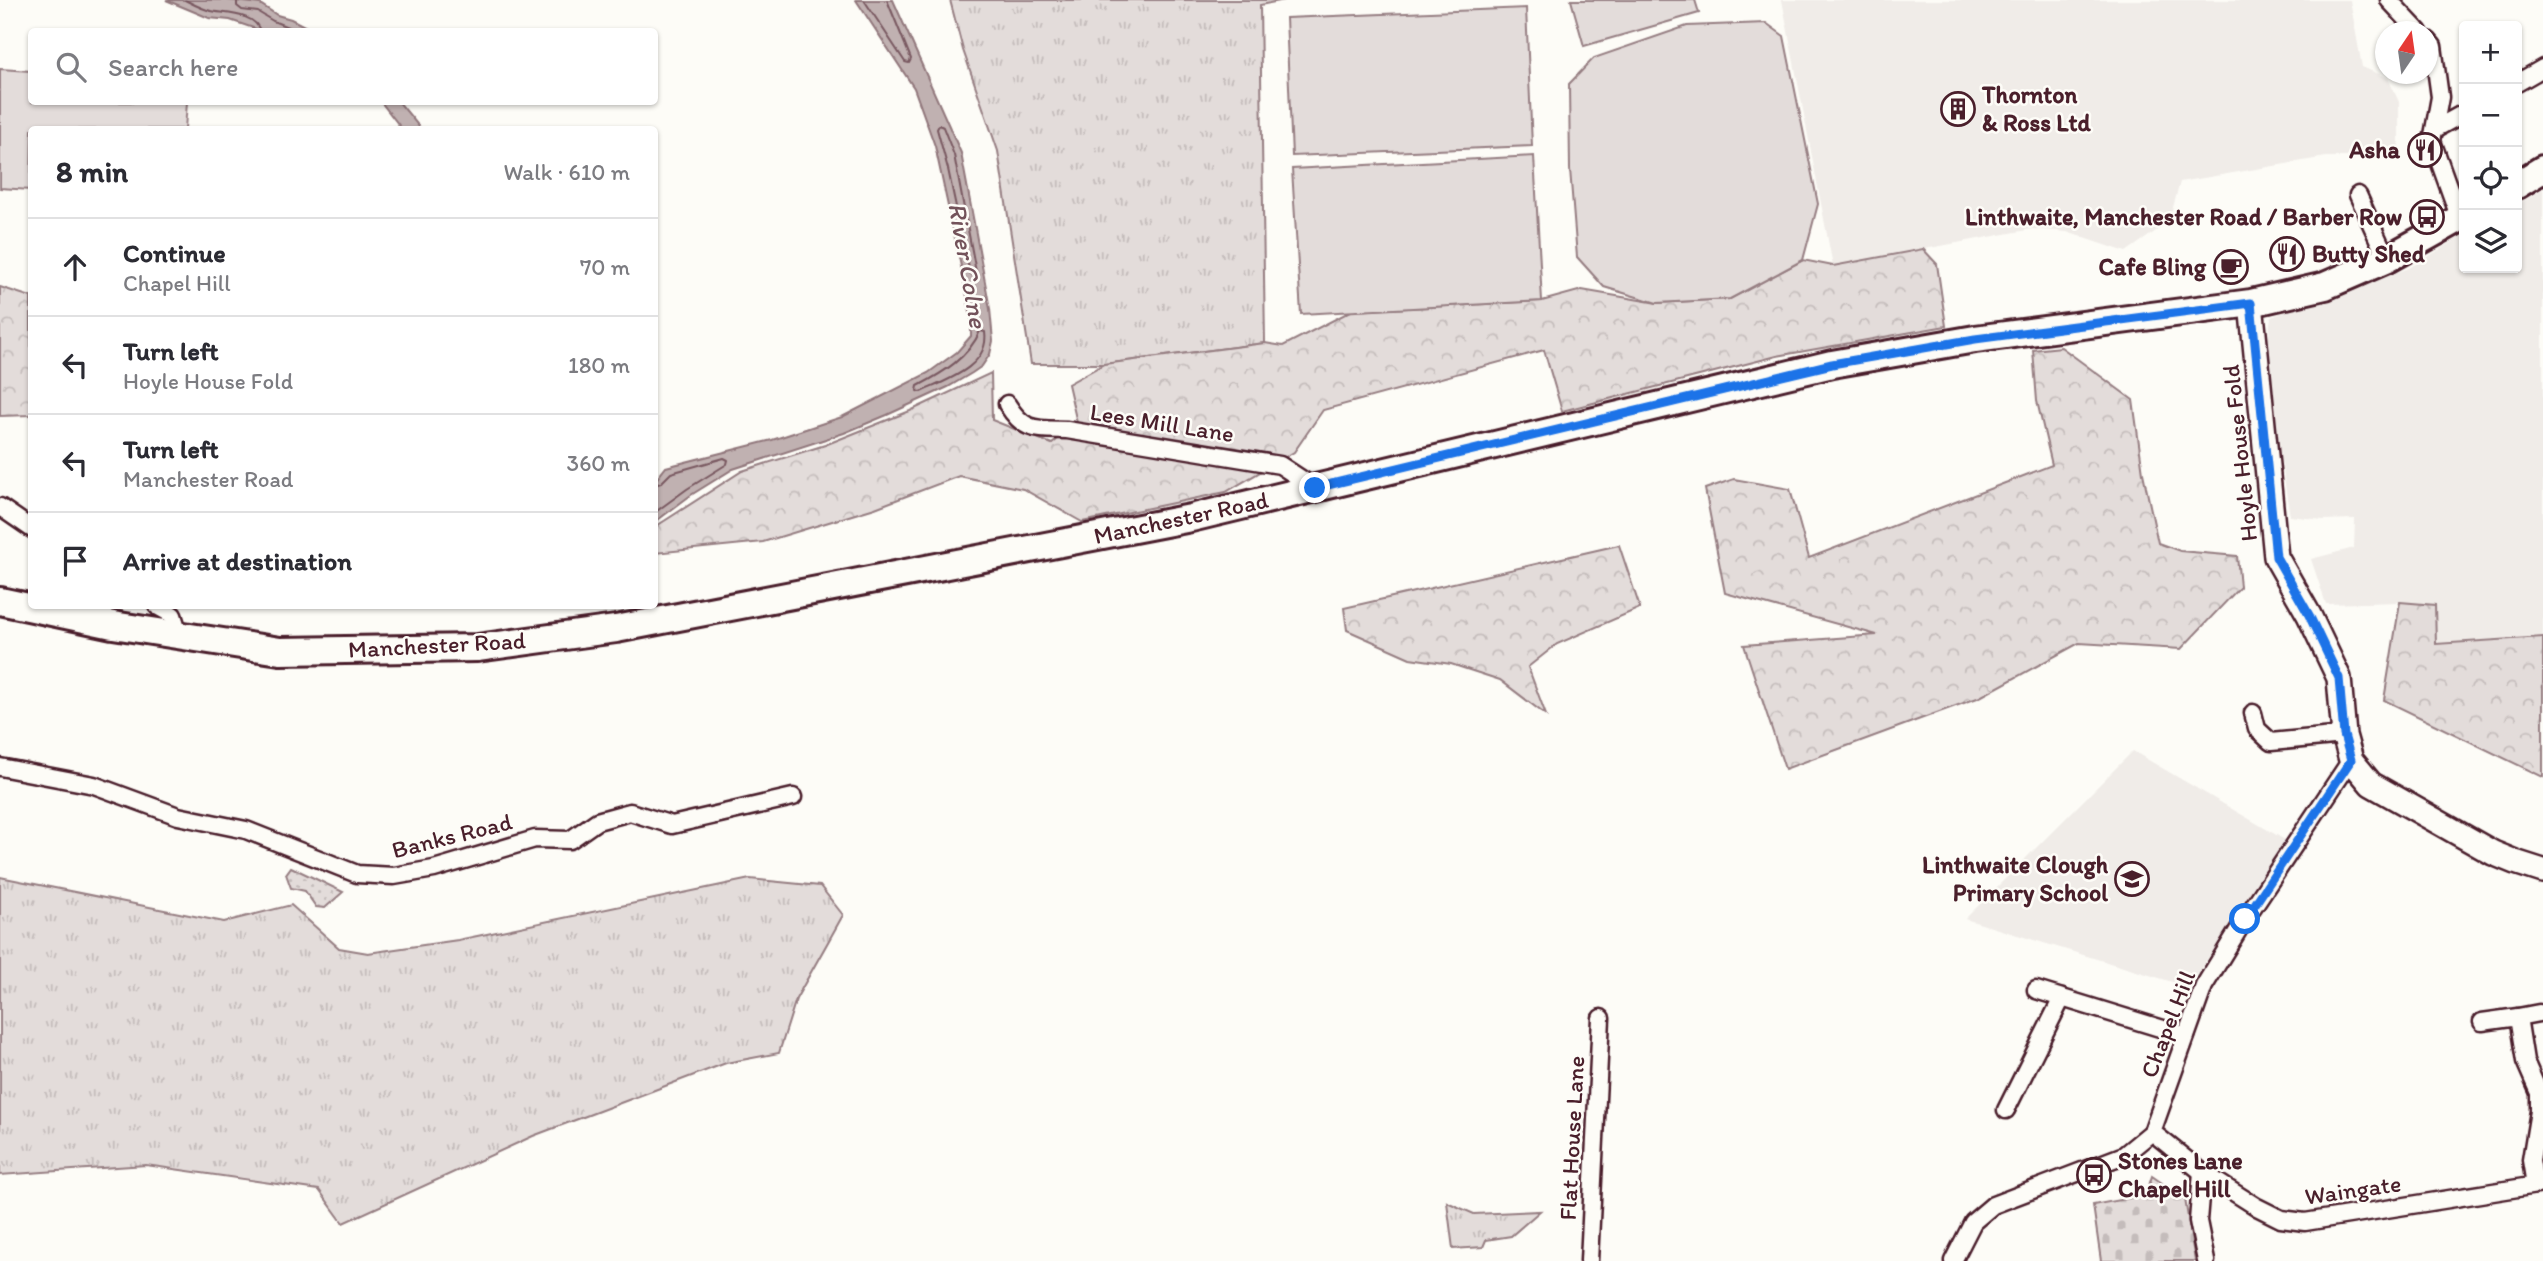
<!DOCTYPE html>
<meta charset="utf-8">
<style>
:root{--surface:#fff;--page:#f7f7f7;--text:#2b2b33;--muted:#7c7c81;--line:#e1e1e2}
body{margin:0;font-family:Itim,sans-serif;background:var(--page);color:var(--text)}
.controls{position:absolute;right:21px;top:21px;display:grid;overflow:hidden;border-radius:7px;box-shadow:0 2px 5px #0004}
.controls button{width:63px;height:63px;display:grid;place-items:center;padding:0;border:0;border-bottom:2px solid var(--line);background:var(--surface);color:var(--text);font:35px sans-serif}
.compass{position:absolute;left:2375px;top:21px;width:63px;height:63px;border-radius:50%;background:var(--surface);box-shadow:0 2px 5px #0004;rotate:13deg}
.stop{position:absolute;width:21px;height:21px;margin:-16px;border:5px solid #1a73e8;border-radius:50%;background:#fff}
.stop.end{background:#1a73e8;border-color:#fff;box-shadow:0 2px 7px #0008}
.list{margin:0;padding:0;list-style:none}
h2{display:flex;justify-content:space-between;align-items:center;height:91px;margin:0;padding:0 28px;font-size:30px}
h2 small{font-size:23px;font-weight:400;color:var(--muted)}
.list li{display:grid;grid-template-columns:46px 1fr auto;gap:21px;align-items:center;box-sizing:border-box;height:98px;padding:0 28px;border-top:2px solid var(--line)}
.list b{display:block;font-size:26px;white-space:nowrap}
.list p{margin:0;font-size:23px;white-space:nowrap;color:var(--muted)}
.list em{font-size:23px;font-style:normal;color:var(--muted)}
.icon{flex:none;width:38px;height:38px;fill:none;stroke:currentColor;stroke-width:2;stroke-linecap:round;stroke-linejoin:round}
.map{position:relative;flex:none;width:2543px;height:1261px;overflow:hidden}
.search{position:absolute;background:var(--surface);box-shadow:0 2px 5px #0004;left:28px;top:28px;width:630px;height:77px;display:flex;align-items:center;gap:18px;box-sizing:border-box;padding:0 24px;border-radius:7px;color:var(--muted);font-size:26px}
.panel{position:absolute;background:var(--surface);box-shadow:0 2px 5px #0004;left:28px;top:126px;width:630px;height:483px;border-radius:7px}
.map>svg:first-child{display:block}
.built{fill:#f0ece8}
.grass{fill:url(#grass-tufts);stroke:#967e82;stroke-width:2}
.forest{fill:url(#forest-crowns);stroke:#967e82;stroke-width:2}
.cemetery{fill:url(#cemetery-stones);stroke:#967e82;stroke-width:2}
.park{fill:url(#park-dots);stroke:#967e82;stroke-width:2}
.pitch{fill:#e3dcda;stroke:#967e82;stroke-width:2}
.water{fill:#c0b1b1;stroke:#91777b;stroke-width:2}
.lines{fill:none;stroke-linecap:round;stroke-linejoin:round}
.shore{stroke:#795961;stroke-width:2}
.street-casing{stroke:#4a1f2b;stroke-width:21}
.secondary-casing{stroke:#4a1f2b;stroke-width:28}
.primary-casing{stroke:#4a1f2b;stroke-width:32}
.street{stroke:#fdfcf7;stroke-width:16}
.secondary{stroke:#fdfcf7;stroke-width:23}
.primary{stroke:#fdfcf7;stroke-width:26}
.route{stroke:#1a73e8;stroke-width:9}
.labels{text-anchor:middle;stroke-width:5;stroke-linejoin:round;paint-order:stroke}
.poi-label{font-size:24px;font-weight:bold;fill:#4a1f2b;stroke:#fdfcf7;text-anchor:end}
.street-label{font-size:24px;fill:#4a1f2b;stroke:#fdfcf7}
.water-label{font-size:26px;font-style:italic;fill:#73525a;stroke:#fdfcf7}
</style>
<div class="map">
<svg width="2543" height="1261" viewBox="0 0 2543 1261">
<defs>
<pattern id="grass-tufts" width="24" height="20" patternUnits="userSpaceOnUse" patternTransform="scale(1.75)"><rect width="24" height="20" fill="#e3dcda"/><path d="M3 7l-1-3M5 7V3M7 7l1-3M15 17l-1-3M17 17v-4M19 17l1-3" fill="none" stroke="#c4bcbb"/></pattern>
<pattern id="forest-crowns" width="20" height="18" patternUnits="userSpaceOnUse" patternTransform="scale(1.75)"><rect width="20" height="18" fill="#e3dcda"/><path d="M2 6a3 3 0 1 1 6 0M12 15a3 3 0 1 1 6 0" fill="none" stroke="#c4bcbb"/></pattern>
<pattern id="cemetery-stones" width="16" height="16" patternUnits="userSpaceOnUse" patternTransform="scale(1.75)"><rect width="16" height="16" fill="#e3dcda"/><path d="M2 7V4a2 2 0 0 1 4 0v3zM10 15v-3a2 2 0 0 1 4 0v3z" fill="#c4bcbb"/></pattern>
<pattern id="park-dots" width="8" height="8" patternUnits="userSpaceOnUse" patternTransform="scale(1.75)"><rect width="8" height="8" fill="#e3dcda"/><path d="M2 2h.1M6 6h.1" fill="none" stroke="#c4bcbb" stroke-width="1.8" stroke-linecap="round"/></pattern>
</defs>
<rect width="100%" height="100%" fill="#fdfcf7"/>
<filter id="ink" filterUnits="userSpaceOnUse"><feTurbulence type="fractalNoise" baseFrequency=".0143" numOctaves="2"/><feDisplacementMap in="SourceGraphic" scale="14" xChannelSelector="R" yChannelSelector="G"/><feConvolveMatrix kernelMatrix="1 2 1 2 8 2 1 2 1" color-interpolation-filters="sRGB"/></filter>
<g filter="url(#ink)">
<g class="built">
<polygon points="1782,0 2350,0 2362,67 2388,78 2399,102 2399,157 2326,157 2180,182 2169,222 2126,252 2067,232 2032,229 1833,266"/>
<polygon points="2543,189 2543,637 2436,644 2435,605 2400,602 2326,604 2311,559 2354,548 2355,519 2323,520 2290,516 2273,409 2268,339 2271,317 2409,268 2464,235 2464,268 2517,268 2517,205"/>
<polygon points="2133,751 2285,840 2189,987 1965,919"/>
</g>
<g class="grass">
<polygon points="950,0 1285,0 1260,5 1265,343 1104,364 1031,364 998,151 963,50"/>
<polygon points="0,877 224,922 291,905 339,948 368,953 458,940 750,879 820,886 843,915 796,999 779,1053 726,1063 533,1136 343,1223 319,1190 146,1165 0,1175"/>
<polygon points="1447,1202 1474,1214 1540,1211 1511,1236 1486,1240 1483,1247 1453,1249"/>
</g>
<g class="forest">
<polygon points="1923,249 1937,264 1946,326 1777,356 1562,411 1544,350 1323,410 1294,452 1226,492 1082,522 1023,489 959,476 875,508 763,542 655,553 655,527 742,471 825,445 910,411 991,373 992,420 1052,444 1077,423 1068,384 1104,364 1265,343 1283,346 1351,311 1542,301 1582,290 1657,303 1730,299 1803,260 1833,266"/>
<polygon points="0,287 31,297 31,415 0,416"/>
<polygon points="2061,347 2133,400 2143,473 2158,543 2180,551 2237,556 2240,587 2181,649 2079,643 1980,697 1785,769 1744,645 1877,635 1725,593 1705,489 1734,479 1790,489 1809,558 2052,465 2037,401 2033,350"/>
<polygon points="1619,545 1640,608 1557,644 1528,667 1546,715 1500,680 1451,664 1410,658 1347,630 1344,608"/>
<polygon points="2400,602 2435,605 2436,644 2543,637 2543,777 2384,700"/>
</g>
<polygon class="cemetery" points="2152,1176 2185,1199 2195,1261 2101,1261 2093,1205 2146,1195"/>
<polygon class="park" points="291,867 343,892 325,908 316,907 305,891 291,888 286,874"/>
<g class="pitch">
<polygon points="1571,0 1695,0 1699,13 1584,46"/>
<polygon points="1526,8 1532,146 1292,156 1286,18"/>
<polygon points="1766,23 1784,36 1818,204 1803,260 1730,299 1657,303 1604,287 1577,257 1570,169 1569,84 1594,58 1687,26"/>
<polygon points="0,69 31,71 32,102 187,102 185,129 32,130 31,190 0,188"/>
<polygon points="1534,156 1542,301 1301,314 1292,169"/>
</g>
<g class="water">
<polygon points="166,0 227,0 260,4 277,15 291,19 314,31 262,31 230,20 209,18"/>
<polygon points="856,0 893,0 961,153 990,309 993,341 990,354 982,366 972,373 948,387 887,415 844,433 733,469 691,495 655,522 655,481 666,467 772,440 842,417 928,373 957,352 971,336 971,317 962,271 935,146 914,88"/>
<polygon points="381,102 399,102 421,129 402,129"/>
</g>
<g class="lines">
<g class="shore">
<path d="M185 0C193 4 202 9 211 11 225 14 257 13 260 32"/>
<polyline points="237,0 237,6 242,10 258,12 273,21 300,32"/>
<polyline points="864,0 905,62 909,63 911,59 887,0"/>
<polygon points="939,125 943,127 954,155 976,272 974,276 970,273 948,169 937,129"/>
<path d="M980 331 985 332C990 366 947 380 921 392L917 391 918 386C943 373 969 357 980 331Z"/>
<polyline points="654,485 661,483 671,473 724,458 728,460 727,464 687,489 654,513"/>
</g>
<g class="street-casing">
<g id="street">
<polyline points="2389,0 2419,32"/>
<polyline points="2428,40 2433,46 2440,97 2432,141 2460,219"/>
<polyline points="2517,83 2543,68"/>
<polyline points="2435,129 2464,113"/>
<polyline points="2358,195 2387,259"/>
<path d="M1007 404C1024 432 1035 429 1067 430L1280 465 1315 488"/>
<polyline points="0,507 32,529"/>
<polyline points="157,606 173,615 180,637"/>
<polyline points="2253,713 2257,729 2271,742 2344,735"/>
<polyline points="0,767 94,785 178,816 246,830 357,874 394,876 434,869 535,839 570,840 597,821 630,812 672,825 793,797"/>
<polyline points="2036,990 2186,1036"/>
<polyline points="2518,1017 2539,1013"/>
<polyline points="2482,1022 2518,1017 2525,1061 2539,1093 2539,1111 2531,1160 2535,1185"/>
<polyline points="2006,1110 2062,998"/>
<polyline points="2152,1132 2204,986 2245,919 2351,760"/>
<polyline points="2152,1132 2202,1172 2257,1207 2281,1219 2305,1222 2543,1184"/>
<polyline points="2202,1172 2198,1221 2206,1261"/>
<polyline points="1589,1261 1601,1018"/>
<polyline points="1953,1261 1973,1222 1993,1205 2124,1155 2152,1132"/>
</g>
</g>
<g class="secondary-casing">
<polyline id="secondary" points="2251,303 2276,557 2309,615 2339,678 2344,735 2351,760 2371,784 2493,853 2515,862 2543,871"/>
</g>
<g class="primary-casing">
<g id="primary">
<polyline points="2517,185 2543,169"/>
<polyline points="0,601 113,625 280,651 477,648 616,629 1191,518 1832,364 1975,339 2251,303 2325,286 2387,259 2464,216"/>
</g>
</g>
<use href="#street" class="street"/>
<use href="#secondary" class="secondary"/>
<use href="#primary" class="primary"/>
</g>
</g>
<g class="lines" filter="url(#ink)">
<polyline class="route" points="1315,488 1832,364 1975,339 2251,303 2276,557 2309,615 2339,678 2344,735 2351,760 2245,919"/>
</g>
<defs>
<g id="building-ring" transform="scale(1.75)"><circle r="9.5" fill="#fdfcf7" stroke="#4a1f2b" stroke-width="1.5"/><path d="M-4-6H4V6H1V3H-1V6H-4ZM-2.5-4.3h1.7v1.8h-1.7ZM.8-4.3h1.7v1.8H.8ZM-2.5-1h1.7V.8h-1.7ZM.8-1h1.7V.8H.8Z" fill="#4a1f2b"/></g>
<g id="restaurant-ring" transform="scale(1.75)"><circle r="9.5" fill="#fdfcf7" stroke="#4a1f2b" stroke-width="1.5"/><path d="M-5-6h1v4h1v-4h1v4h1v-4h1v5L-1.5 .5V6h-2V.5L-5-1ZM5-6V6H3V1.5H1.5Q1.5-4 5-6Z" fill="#4a1f2b"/></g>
<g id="bus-ring" transform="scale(1.75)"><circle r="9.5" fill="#fdfcf7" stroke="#4a1f2b" stroke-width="1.5"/><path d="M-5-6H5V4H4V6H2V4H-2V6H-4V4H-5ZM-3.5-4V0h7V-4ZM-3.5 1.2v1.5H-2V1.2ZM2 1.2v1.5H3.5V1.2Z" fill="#4a1f2b"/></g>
<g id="cafe-ring" transform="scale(1.75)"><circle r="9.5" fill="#fdfcf7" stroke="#4a1f2b" stroke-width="1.5"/><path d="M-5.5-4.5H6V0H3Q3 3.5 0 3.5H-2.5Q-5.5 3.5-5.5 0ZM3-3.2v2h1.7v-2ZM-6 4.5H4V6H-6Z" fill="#4a1f2b"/></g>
<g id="school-ring" transform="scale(1.75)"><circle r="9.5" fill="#fdfcf7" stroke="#4a1f2b" stroke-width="1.5"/><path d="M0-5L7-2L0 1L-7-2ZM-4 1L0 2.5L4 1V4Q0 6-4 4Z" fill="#4a1f2b"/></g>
</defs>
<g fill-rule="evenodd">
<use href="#building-ring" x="1958" y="109"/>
<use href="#restaurant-ring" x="2425" y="150"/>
<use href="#bus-ring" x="2427" y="217"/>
<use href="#restaurant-ring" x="2287" y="254"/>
<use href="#cafe-ring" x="2231" y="267"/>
<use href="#school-ring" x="2132" y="879"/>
<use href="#bus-ring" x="2094" y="1175"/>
</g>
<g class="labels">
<g class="poi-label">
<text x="1982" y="103" text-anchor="start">Thornton<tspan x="1982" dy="28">&amp; Ross Ltd</tspan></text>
<text x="2400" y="158">Asha</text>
<text x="2402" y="225">Linthwaite, Manchester Road / Barber Row</text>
<text x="2312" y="262" text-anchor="start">Butty Shed</text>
<text x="2206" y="275">Cafe Bling</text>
<text x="2108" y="873">Linthwaite Clough<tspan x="2108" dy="28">Primary School</tspan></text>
<text x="2118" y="1169" text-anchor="start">Stones Lane<tspan x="2118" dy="28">Chapel Hill</tspan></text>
</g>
<g class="street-label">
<text transform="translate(1162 423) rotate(9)" y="8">Lees Mill Lane</text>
<text transform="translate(2240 453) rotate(-96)" y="8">Hoyle House Fold</text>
<text transform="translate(1181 518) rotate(-12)" y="8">Manchester Road</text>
<text transform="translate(437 645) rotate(-3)" y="8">Manchester Road</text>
<text transform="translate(452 836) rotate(-14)" y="8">Banks Road</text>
<text transform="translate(2168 1024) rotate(-69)" y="8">Chapel Hill</text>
<text transform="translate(1572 1138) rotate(-87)" y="8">Flat House Lane</text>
<text transform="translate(2353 1190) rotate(-8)" y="8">Waingate</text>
</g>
<g class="water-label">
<text transform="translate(968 265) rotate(80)" y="9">River Colne</text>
</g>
</g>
</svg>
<div class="controls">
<button>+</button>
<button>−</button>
<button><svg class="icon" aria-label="locate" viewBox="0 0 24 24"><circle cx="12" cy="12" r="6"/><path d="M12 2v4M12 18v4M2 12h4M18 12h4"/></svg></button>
<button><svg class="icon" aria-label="layers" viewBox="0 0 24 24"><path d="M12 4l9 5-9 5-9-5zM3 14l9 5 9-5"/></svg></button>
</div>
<svg class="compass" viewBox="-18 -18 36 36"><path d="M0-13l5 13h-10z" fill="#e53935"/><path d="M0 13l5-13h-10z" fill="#7c7c81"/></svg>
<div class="stop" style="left:2245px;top:919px"></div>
<div class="stop end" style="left:1315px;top:488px"></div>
<div class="search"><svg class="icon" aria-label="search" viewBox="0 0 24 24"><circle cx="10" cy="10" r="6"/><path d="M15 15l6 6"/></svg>Search here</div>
<section class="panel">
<h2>8 min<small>Walk · 610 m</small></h2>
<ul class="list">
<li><svg class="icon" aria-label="ahead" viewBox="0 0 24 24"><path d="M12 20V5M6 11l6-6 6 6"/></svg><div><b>Continue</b><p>Chapel Hill</p></div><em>70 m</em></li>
<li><svg class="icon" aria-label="left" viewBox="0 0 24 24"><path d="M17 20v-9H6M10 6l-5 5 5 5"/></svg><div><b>Turn left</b><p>Hoyle House Fold</p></div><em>180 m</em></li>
<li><svg class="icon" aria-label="left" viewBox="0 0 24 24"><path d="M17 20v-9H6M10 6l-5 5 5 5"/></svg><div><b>Turn left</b><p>Manchester Road</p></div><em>360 m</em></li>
<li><svg class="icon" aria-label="arrive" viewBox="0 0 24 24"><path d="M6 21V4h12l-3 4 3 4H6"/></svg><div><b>Arrive at destination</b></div></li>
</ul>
</section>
</div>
